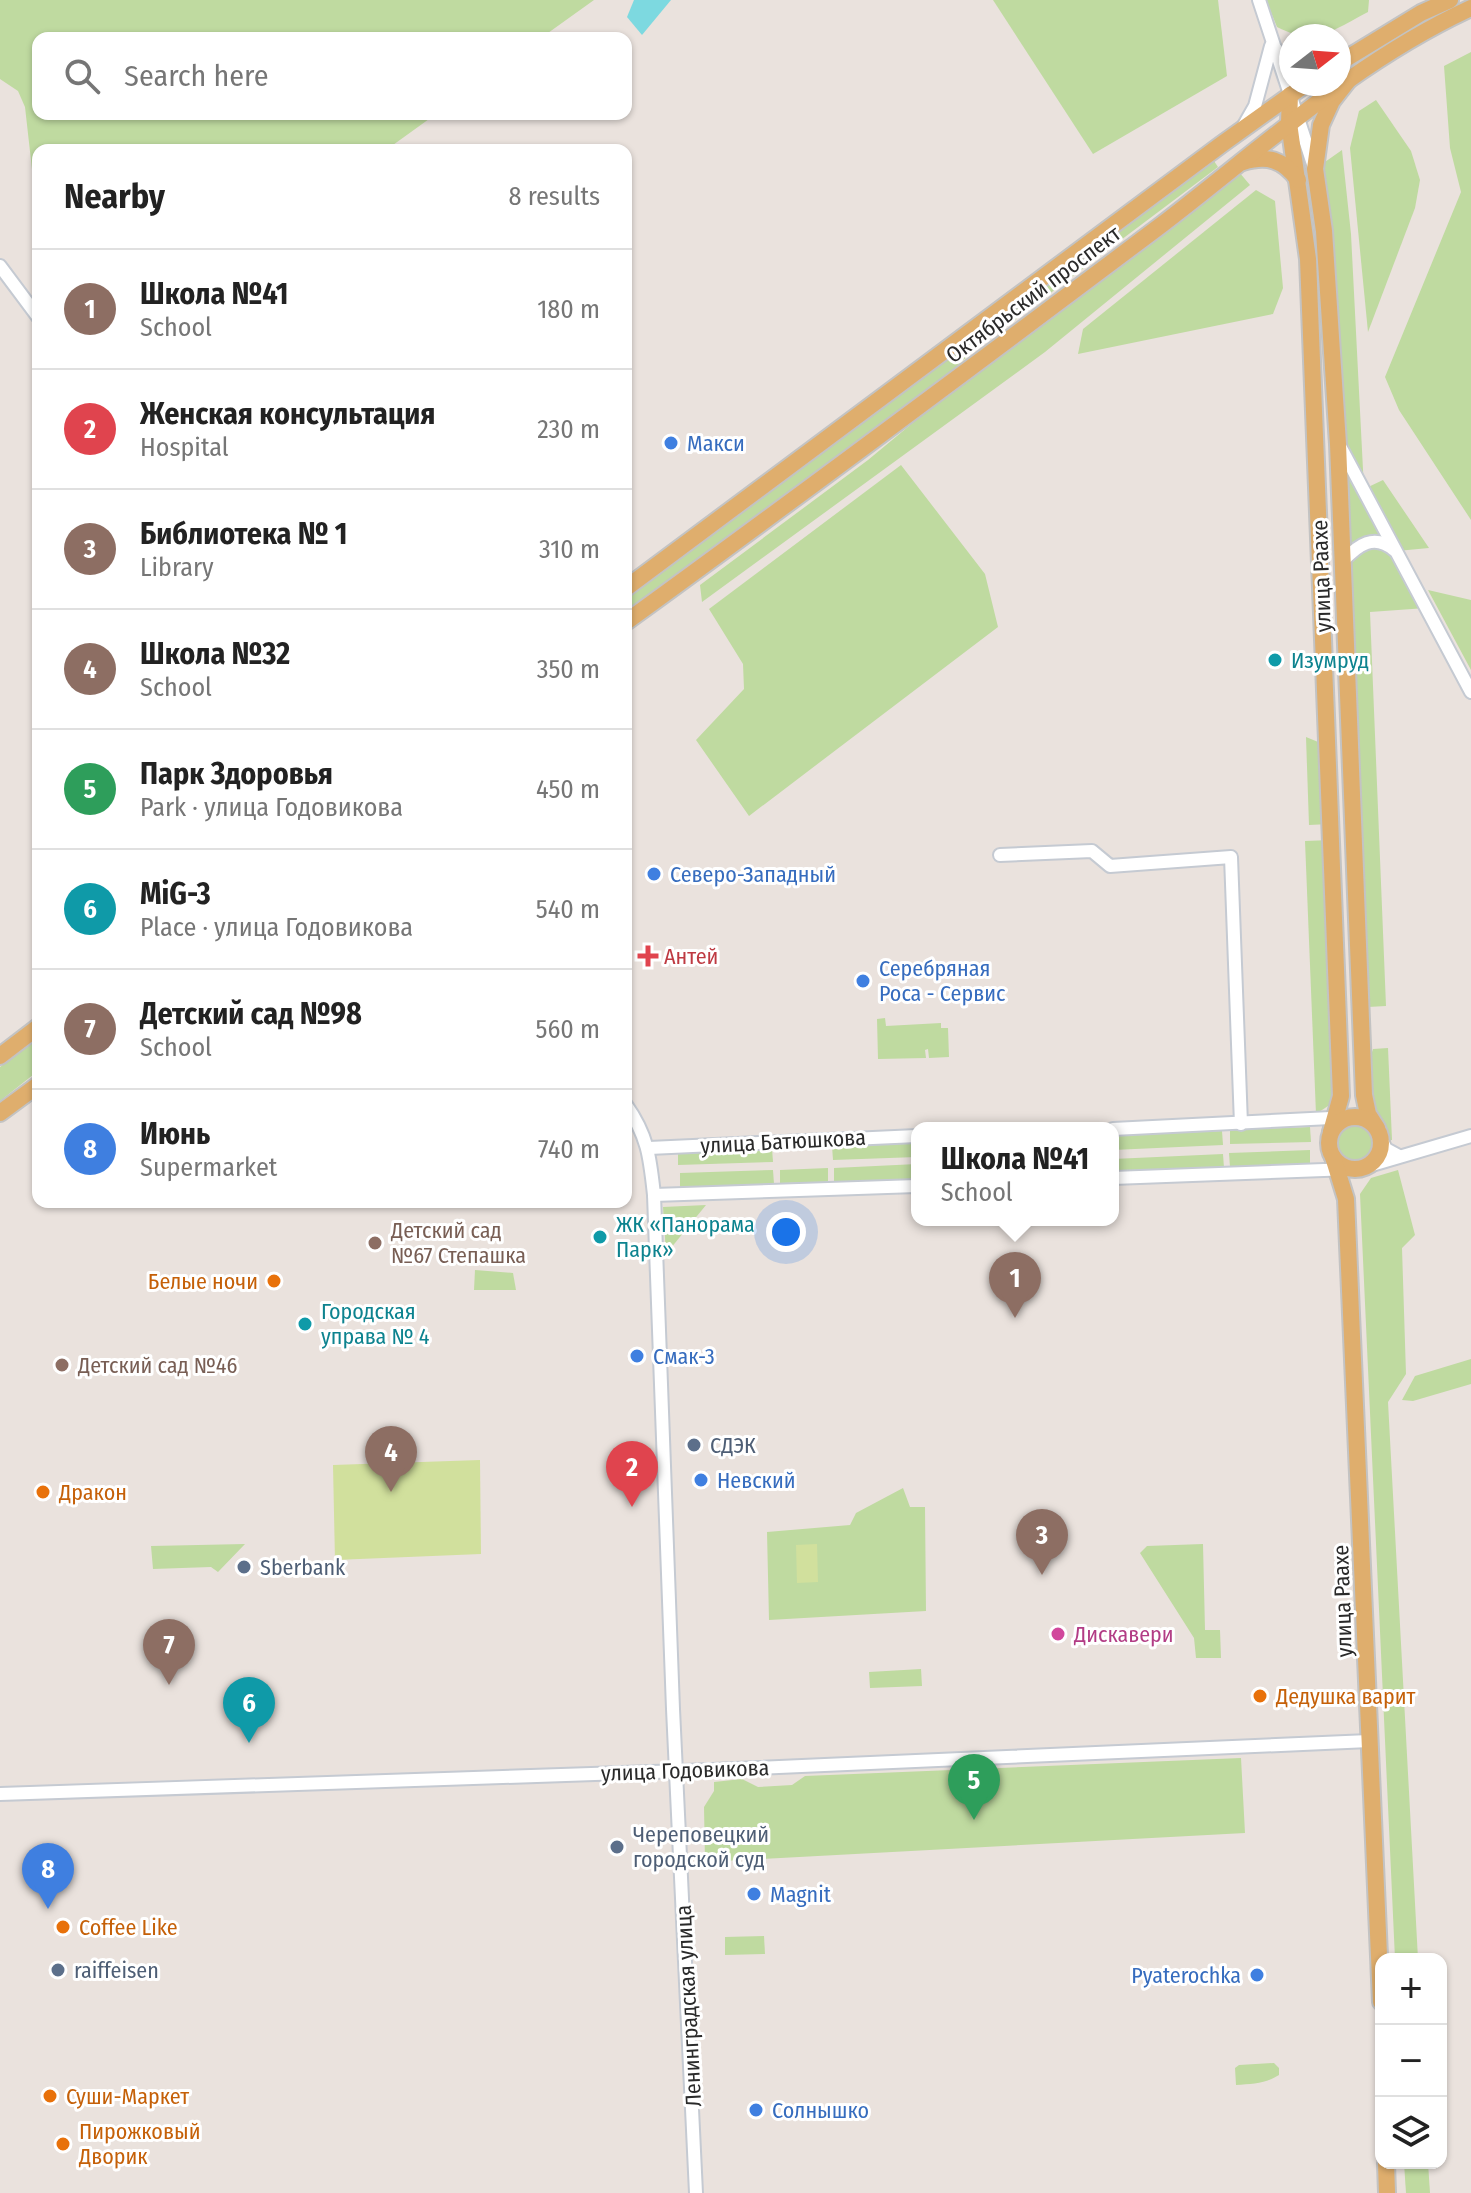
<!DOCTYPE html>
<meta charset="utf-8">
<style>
:root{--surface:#fff;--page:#f6f6f6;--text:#222;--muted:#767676;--line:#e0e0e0;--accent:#5089e4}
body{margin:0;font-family:"Fira Sans Condensed",sans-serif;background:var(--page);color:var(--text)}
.controls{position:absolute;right:24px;bottom:24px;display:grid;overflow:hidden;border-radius:16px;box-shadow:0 2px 6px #0004}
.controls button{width:72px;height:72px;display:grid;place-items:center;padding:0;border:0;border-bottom:2px solid var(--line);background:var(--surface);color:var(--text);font:40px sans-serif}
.compass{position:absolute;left:1279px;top:24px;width:72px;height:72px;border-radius:50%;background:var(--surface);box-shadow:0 2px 6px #0004;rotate:73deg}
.you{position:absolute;left:786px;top:1232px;width:28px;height:28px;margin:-20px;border:6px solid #fff;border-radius:50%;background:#1a73e8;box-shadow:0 0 0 12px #1a73e833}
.badge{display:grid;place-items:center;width:52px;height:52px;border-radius:50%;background:var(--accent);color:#fff;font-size:26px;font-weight:700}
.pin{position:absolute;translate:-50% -66px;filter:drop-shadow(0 2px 4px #0008)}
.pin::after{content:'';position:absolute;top:42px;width:28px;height:24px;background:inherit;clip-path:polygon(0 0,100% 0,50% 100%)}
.popup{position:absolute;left:911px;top:1122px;width:208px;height:104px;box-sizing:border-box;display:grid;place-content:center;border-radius:16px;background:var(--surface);filter:drop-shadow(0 2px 6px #0005);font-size:26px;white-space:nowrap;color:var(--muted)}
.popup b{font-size:30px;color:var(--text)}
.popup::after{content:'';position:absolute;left:50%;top:100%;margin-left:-16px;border:16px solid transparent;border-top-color:var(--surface)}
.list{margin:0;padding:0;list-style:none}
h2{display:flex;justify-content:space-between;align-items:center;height:104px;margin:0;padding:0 32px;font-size:34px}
h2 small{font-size:26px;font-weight:400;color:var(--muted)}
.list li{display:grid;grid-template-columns:52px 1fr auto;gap:24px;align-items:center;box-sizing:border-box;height:120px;padding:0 32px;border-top:2px solid var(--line)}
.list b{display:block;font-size:30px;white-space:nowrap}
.list p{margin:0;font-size:26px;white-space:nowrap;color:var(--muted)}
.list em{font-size:26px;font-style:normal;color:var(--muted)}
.icon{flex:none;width:44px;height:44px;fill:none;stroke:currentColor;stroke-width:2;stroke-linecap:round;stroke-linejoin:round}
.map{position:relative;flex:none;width:1471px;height:2193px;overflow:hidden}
.search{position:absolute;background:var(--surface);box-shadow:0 2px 6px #0004;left:32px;top:32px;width:600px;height:88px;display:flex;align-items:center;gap:20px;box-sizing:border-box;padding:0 28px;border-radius:16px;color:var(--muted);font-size:30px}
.panel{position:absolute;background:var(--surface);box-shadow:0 2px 6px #0004;left:32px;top:144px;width:600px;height:1064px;border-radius:16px}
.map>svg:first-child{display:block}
.green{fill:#bfdaa0}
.pitch{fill:#d1e09d}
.water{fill:#7dd9e0}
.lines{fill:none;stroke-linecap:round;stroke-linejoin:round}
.minor-casing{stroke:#c5cad2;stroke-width:16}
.major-casing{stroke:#c3c3c3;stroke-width:20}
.minor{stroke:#fff;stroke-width:12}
.major{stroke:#dfae6d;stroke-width:16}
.shop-dot{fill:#3f7fe0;stroke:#fff;stroke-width:3}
.culture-dot{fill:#0f9aa8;stroke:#fff;stroke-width:3}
.health-dot{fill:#e0444e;stroke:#fff;stroke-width:3}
.education-dot{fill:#8d6e63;stroke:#fff;stroke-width:3}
.food-dot{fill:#e8710a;stroke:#fff;stroke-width:3}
.service-dot{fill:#5c6f8a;stroke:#fff;stroke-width:3}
.hotel-dot{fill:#d1479c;stroke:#fff;stroke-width:3}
.labels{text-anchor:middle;stroke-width:6;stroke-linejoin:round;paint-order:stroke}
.street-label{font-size:22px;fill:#2a2a2a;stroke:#fff}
.shop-label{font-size:22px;fill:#366cbe;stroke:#fff;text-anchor:start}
.culture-label{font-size:22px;fill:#0d838f;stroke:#fff;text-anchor:start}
.health-label{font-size:22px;fill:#be3a42;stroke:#fff;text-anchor:start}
.education-label{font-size:22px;fill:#785e54;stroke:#fff;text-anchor:start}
.food-label{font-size:22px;fill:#c56008;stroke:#fff;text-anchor:start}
.service-label{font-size:22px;fill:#4e5e75;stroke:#fff;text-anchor:start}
.hotel-label{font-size:22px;fill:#b23c85;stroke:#fff;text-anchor:start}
</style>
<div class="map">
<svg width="1471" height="2193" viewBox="0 0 1471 2193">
<rect width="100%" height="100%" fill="#eae2dd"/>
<g class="green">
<polygon points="0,0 594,0 541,38 38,38 38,114 436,114 386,150 38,150 38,193 34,187 25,107 18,91 0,79"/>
<polygon points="993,0 1218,0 1227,76 1093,154"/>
<path d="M1266 0H1369L1368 12C1333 30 1316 47 1277 27Z"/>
<polygon points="1471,52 1471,520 1399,410 1385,377 1461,192 1450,148 1444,66"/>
<polygon points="1376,100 1411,151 1420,180 1415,208 1368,332 1350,148 1359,111"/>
<polygon points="1342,150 1351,234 1364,489 1383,480 1429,548 1397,551 1426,608 1370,612 1386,1006 1368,1007 1315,169"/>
<polygon points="1214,161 1218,167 972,352 937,385 626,611 626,596"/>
<polygon points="1239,172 1250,185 1045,352 702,602 700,585 868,460 1008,344"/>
<polygon points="1256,190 1275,201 1283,288 1273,314 1078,354 1083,329"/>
<polygon points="901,465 985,574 998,627 749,816 696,740 744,689 743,664 709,609"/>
<polygon points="1428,590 1471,600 1471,670"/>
<polygon points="1306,737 1328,746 1330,824 1309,825"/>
<polygon points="1331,840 1343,1096 1316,1114 1305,841"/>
<polygon points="885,1018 886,1026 941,1023 941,1028 948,1028 949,1057 929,1058 928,1049 925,1050 926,1058 878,1059 877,1019"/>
<polygon points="38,1038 38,1071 0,1101 0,1067"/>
<polygon points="1388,1048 1392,1140 1381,1142 1363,1081 1373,1049"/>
<circle cx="1355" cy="1143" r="19"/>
<polygon points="1310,1127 1311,1142 1230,1144 1230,1130"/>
<polygon points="1222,1131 1223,1145 1113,1150 1113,1136"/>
<polygon points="917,1142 917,1157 833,1160 832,1146"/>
<polygon points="772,1148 773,1162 678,1165 678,1152"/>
<polygon points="1310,1150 1310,1165 1230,1167 1229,1153"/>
<polygon points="1223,1154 1224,1168 1113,1174 1113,1159"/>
<polygon points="917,1164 917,1179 834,1182 834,1168"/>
<polygon points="828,1168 828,1182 780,1183 780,1170"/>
<polygon points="773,1170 774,1184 680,1187 680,1173"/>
<polygon points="1398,1170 1415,1235 1402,1248 1406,1374 1388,1402 1418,1959 1395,1959 1360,1194 1371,1178"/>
<polygon points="706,1205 666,1254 663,1207"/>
<polygon points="475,1270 513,1273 516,1290 474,1290"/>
<polygon points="1471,1359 1471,1384 1413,1401 1402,1400 1415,1376"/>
<polygon points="903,1488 910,1507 925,1507 926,1611 769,1620 767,1532 850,1525 856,1513"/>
<polygon points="245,1544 218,1572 211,1567 153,1569 151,1546"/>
<polygon points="1203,1544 1205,1630 1220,1630 1221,1658 1196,1658 1194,1638 1140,1553 1147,1546"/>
<polygon points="921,1669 922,1686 870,1688 869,1672"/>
<polygon points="1241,1758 1245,1833 705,1862 704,1807 714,1791 714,1782 742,1779 758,1787 792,1785 805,1776"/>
<polygon points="764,1936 765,1954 725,1955 725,1937"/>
<path d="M1274 2063 1279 2068V2075C1265 2084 1252 2084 1236 2085L1235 2068 1239 2065Z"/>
<polygon points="1404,2163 1428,2163 1430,2193 1406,2193"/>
</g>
<g class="pitch">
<polygon points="480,1460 481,1554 335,1560 333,1465"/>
<polygon points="817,1544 818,1582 797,1583 796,1545"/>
</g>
<polygon class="water" points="634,0 671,0 642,35 627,17"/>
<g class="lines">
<g class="minor-casing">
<g id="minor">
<polyline points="1259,0 1313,164"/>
<polyline points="1276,49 1282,58 1291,64"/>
<polyline points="1243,127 1255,106 1271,46"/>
<polyline points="0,266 38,317"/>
<polyline points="1340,446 1471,692"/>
<path d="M1343 561C1358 545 1374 533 1394 550"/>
<polyline points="1000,855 1092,851 1110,866 1231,857 1241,1124"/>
<path d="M626 1105C648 1136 650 1158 654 1195L673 1709 696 2193"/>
<polyline points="1113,1129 1351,1117"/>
<polyline points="1380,1137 1386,1149 1399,1156"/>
<polyline points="649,1148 917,1136"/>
<polyline points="1365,1167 1471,1136"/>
<polyline points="1113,1178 1351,1169"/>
<polyline points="654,1195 917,1186"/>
<polyline points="0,1794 712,1770 1369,1741"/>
</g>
</g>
<g class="major-casing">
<g id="major">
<polyline points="1339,63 1421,13 1450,0"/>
<polyline points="1350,78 1332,101 1321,125 1315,169 1324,231 1338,444 1364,1095 1368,1114 1377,1128"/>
<polyline points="1290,95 1289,123 1308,259 1341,1096 1331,1132"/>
<path d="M1243 162C1267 155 1283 159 1298 180"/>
<polyline points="626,588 1222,144 1306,84"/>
<path d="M626 622C805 492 983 359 1160 226 1261 149 1354 62 1471 8"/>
<polyline points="0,1056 38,1027"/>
<polyline points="0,1113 38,1085"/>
<circle cx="1355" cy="1143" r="26"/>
<polyline points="1333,1157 1346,1199 1381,2002"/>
<polyline points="1386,2163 1387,2193"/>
</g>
</g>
<use href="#minor" class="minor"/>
<use href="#major" class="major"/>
</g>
<g class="shop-dot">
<circle cx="671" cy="443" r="8"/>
<circle cx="654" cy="874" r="8"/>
<circle cx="863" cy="981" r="8"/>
<circle cx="637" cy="1356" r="8"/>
<circle cx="701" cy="1480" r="8"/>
<circle cx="754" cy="1894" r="8"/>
<circle cx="1257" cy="1975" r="8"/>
<circle cx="756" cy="2110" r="8"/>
</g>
<g class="culture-dot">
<circle cx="1275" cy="660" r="8"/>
<circle cx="600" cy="1237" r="8"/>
<circle cx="305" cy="1324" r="8"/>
</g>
<path class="health-dot" d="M644 944h8v8h8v8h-8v8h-8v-8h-8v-8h8z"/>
<g class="education-dot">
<circle cx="375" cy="1243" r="8"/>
<circle cx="62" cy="1365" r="8"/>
</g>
<g class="food-dot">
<circle cx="274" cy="1281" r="8"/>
<circle cx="43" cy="1492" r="8"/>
<circle cx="1260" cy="1696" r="8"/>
<circle cx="63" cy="1927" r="8"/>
<circle cx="50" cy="2096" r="8"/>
<circle cx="63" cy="2144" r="8"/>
</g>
<g class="service-dot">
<circle cx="694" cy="1445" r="8"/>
<circle cx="244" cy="1567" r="8"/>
<circle cx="617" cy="1847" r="8"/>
<circle cx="58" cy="1970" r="8"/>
</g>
<circle class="hotel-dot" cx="1058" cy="1634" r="8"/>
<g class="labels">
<g class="street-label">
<text transform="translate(1033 294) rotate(-37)" y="8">Октябрьский проспект</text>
<text transform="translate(1321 576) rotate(-92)" y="8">улица Раахе</text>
<text transform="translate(783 1141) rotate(-3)" y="8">улица Батюшкова</text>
<text transform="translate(1342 1601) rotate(-92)" y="8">улица Раахе</text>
<text transform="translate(685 1770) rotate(-2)" y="8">улица Годовикова</text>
<text transform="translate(688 2006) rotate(-93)" y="8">Ленинградская улица</text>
</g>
<g class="shop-label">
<text x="687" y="451">Макси</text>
<text x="670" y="882">Северо-Западный</text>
<text x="879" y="976">Серебряная<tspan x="879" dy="25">Роса - Сервис</tspan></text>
<text x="653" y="1364">Смак-3</text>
<text x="717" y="1488">Невский</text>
<text x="770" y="1902">Magnit</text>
<text x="1241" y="1983" text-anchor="end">Pyaterochka</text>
<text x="772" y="2118">Солнышко</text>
</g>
<g class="culture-label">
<text x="1291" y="668">Изумруд</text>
<text x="616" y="1232">ЖК «Панорама<tspan x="616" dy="25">Парк»</tspan></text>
<text x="321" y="1319">Городская<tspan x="321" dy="25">управа № 4</tspan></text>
</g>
<g class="health-label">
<text x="664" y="964">Антей</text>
</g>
<g class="education-label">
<text x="391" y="1238">Детский сад<tspan x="391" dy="25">№67 Степашка</tspan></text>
<text x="78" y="1373">Детский сад №46</text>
</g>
<g class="food-label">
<text x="258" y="1289" text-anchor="end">Белые ночи</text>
<text x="59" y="1500">Дракон</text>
<text x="1276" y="1704">Дедушка варит</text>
<text x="79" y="1935">Coffee Like</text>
<text x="66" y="2104">Суши-Маркет</text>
<text x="79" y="2139">Пирожковый<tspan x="79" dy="25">Дворик</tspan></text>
</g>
<g class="service-label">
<text x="710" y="1453">СДЭК</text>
<text x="260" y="1575">Sberbank</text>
<text x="633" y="1842">Череповецкий<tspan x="633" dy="25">городской суд</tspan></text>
<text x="74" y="1978">raiffeisen</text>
</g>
<g class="hotel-label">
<text x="1074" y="1642">Дискавери</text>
</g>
</g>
</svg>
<div class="controls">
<button>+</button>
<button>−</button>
<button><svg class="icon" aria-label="layers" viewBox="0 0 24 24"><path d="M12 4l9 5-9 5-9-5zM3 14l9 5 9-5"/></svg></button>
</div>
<svg class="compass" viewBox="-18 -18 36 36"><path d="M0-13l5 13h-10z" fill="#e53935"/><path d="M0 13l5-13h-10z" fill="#767676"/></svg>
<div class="you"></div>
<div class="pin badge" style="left:1015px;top:1318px;background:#8d6e63">1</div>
<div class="popup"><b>Школа №41</b>School</div>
<div class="pin badge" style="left:632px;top:1507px;background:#e0444e">2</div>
<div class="pin badge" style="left:1042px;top:1575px;background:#8d6e63">3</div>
<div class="pin badge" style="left:391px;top:1492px;background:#8d6e63">4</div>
<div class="pin badge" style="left:974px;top:1820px;background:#2e9e5b">5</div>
<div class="pin badge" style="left:249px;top:1743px;background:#0f9aa8">6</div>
<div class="pin badge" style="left:169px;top:1685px;background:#8d6e63">7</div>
<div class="pin badge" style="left:48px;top:1909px;background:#3f7fe0">8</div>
<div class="search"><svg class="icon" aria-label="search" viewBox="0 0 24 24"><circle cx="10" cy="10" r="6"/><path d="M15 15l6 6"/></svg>Search here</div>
<section class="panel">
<h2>Nearby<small>8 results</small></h2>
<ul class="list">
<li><span class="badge" style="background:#8d6e63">1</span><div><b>Школа №41</b><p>School</p></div><em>180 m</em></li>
<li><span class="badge" style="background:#e0444e">2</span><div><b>Женская консультация</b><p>Hospital</p></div><em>230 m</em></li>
<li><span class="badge" style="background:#8d6e63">3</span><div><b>Библиотека № 1</b><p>Library</p></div><em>310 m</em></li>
<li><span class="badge" style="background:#8d6e63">4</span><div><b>Школа №32</b><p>School</p></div><em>350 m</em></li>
<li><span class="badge" style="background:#2e9e5b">5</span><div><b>Парк Здоровья</b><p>Park · улица Годовикова</p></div><em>450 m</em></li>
<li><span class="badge" style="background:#0f9aa8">6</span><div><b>MiG-3</b><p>Place · улица Годовикова</p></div><em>540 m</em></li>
<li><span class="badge" style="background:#8d6e63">7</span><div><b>Детский сад №98</b><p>School</p></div><em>560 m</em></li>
<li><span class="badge" style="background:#3f7fe0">8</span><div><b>Июнь</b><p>Supermarket</p></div><em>740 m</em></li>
</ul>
</section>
</div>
